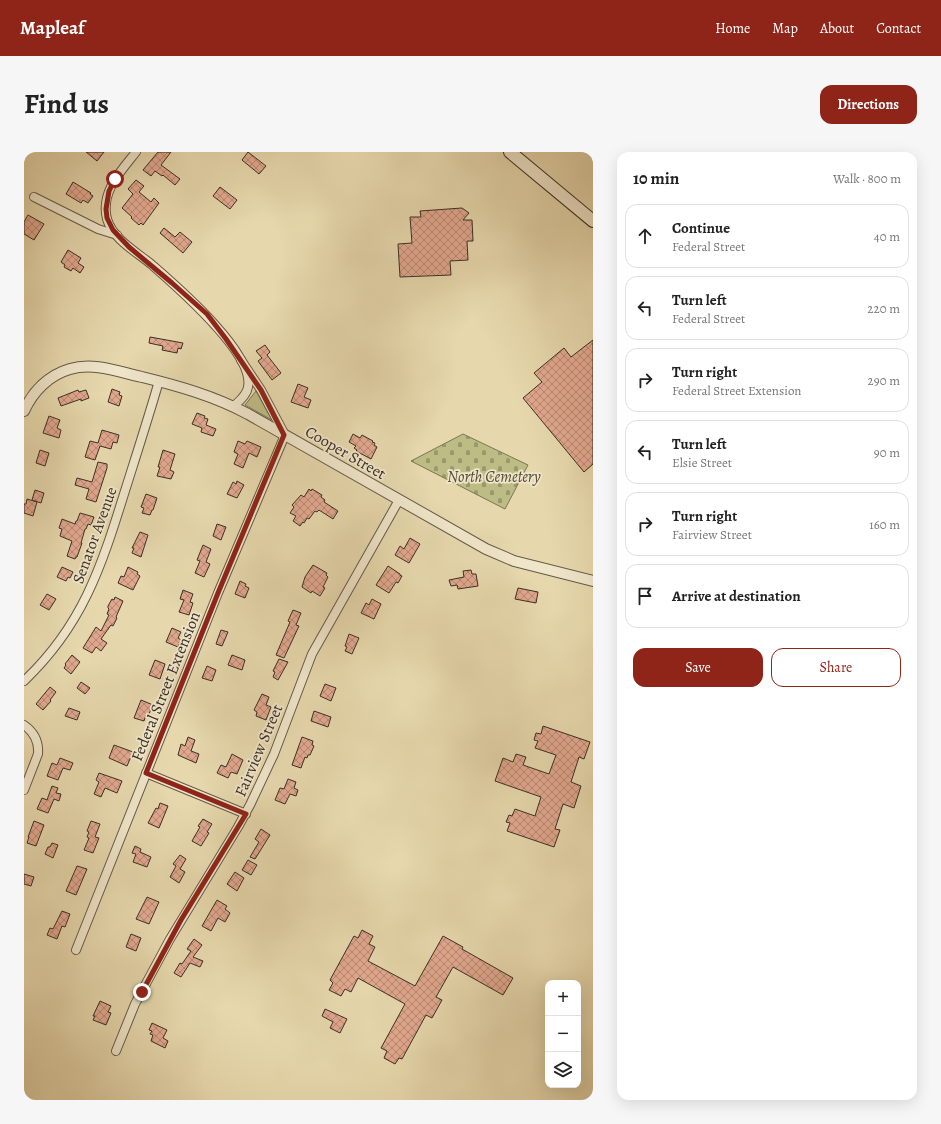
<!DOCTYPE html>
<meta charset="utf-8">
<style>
:root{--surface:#fff;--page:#f6f6f6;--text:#222;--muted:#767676;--line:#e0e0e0;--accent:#8f2418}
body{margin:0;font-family:Alegreya,serif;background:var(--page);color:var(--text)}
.controls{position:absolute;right:12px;bottom:12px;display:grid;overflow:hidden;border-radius:8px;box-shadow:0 4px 16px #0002}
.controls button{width:36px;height:36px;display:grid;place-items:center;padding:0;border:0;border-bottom:1px solid var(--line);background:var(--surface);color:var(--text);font:20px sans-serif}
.stop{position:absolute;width:12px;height:12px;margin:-9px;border:3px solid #8f2418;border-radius:50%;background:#fff}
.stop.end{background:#8f2418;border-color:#fff;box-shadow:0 1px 4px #0008}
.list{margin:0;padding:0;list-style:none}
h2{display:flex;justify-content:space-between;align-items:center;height:52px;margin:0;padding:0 16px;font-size:17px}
h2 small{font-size:13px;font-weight:400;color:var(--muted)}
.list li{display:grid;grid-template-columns:26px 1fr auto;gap:12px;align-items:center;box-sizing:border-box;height:64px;margin:0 8px 8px;padding:0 8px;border:1px solid var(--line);border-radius:12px}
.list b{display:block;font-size:15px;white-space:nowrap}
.list p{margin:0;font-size:13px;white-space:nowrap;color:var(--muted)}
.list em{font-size:13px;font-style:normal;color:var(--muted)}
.actions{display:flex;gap:8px;padding:12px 16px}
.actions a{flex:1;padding:9px 0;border:1px solid var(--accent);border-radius:12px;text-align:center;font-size:14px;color:var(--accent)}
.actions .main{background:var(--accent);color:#fff}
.icon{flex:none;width:22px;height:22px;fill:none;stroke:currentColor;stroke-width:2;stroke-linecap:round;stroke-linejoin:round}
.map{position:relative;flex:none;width:569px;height:948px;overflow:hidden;border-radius:12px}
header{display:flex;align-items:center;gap:24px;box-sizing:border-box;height:56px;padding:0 20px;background:var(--accent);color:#fff}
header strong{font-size:19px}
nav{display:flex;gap:22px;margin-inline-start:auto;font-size:14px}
.intro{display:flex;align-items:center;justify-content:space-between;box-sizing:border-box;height:96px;padding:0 24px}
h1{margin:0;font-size:28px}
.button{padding:10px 18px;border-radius:12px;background:var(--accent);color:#fff;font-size:14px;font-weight:700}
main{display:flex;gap:24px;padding:0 24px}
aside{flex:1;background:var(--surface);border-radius:12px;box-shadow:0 4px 16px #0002}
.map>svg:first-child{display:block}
.cemetery{fill:url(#cemetery-stones);stroke:#7c7654}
.garden{fill:#bdbc84;stroke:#7c7654}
.building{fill:url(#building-cross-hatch);stroke:#3a2f25}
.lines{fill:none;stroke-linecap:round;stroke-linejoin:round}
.minor-casing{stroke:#655947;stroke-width:10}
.tertiary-casing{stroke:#655947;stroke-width:12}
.secondary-casing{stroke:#3a2f25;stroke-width:14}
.minor{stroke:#efe5c9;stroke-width:8}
.tertiary{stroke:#efe5c9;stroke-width:10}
.secondary{stroke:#efe5c9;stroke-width:12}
.route{stroke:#8f2418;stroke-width:5}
.labels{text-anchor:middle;stroke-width:3.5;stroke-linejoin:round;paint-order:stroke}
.street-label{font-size:16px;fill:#3a2f25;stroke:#efe5c9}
.park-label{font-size:16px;font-style:italic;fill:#544b38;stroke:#efe5c9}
</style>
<header>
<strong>Mapleaf</strong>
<nav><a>Home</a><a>Map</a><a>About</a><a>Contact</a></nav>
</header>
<div class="intro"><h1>Find us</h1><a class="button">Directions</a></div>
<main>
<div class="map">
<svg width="569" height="948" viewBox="0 0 569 948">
<defs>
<pattern id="cemetery-stones" width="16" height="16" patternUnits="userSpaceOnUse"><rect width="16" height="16" fill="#bdbc84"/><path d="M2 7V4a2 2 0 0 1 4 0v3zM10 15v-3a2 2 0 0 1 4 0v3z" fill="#9b996c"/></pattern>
<pattern id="building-cross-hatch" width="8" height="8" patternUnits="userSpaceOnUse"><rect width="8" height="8" fill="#e1a78d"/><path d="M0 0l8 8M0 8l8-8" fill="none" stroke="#b78873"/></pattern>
</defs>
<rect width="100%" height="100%" fill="#e6d7ac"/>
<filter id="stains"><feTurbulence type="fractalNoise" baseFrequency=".005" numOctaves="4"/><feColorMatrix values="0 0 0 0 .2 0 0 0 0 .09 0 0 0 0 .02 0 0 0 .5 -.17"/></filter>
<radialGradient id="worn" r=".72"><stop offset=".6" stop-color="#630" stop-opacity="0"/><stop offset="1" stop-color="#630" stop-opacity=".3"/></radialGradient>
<polygon class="cemetery" points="439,282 504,313 481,357 387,309"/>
<polygon class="garden" points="232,239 248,268 221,253"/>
<g class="building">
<polygon points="62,0 80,0 73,9"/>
<polygon points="134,0 147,0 137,13 156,27 151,33 139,23 138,24 131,19 127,24 119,18"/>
<polygon points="224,0 242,14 235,22 218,8"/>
<polygon points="112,28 120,34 115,40 127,50 130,46 135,51 119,73 117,71 115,73 107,66 108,65 98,56 109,42 104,37"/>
<polygon points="49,30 67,41 66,42 69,44 64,51 59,48 57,51 42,42"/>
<polygon points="196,35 213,48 206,57 189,44"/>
<polygon points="438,56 445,61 439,68 448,68 449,89 443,89 444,108 426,109 427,123 376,125 374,92 388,91 386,65 397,65 396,59"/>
<polygon points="4,63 20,72 10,88 0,82 0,70"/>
<polygon points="140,76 151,85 156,80 168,90 159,101 136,81"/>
<polygon points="44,98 57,106 54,111 60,115 56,121 49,116 47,119 40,115 41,113 37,110"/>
<polygon points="126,185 159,191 157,197 154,196 153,201 138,198 139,194 125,191"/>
<polygon points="569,188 569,312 560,320 499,246 518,230 510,221 540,196 547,205"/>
<polygon points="241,193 246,200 243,203 257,221 248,228 234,209 238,206 232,199"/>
<polygon points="274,232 284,236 280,245 287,248 284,256 267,250"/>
<polygon points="88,237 96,240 95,243 98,244 95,254 84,250"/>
<polygon points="54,238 55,240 62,238 65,246 57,249 57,247 37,254 34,246"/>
<polygon points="173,261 181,264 180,266 184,267 182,273 192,277 189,284 177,280 178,276 168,272"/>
<polygon points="25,264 36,268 33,276 37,278 35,286 19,281"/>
<polygon points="78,278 95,283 93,291 89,290 87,297 76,294 71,308 61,305 66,289 74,291"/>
<polygon points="329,282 336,286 338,283 349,289 348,290 351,291 350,293 353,295 347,307 332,299 333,298 330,296 332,294 325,290"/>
<polygon points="214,289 221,292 223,289 237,295 233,305 225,301 219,316 210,312 214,302 210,300"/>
<polygon points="16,298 25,301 21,314 12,311"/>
<polygon points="139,298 151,302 146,318 150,320 147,327 133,324 136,315 134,315"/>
<polygon points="74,310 83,312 83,316 72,350 62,347 65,337 51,333 53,326 68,330"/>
<polygon points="213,329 220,333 213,346 203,342 209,330 212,332"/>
<polygon points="285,337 287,339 288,337 298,343 297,345 301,348 300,350 314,359 309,367 295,358 293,360 291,359 285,367 283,366 280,371 279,370 276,374 269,369 272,364 266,361 270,355 268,353 277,343 280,345"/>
<polygon points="11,338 20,341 17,351 8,348"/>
<polygon points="122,342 133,346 129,358 128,358 126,363 118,361 120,356 117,355"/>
<polygon points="3,347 13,350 9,364 0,361 0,352 2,352"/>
<polygon points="56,361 70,365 67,373 64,372 62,377 61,377 57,391 58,391 53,405 52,405 51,407 43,404 48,389 36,384 38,377 35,376 38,367 51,372 52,369 53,369"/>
<polygon points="193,372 202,375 197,388 189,384"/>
<polygon points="116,380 124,383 117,405 108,401 110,396 108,396"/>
<polygon points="386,386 396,392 385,411 371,403 376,394 380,397"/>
<polygon points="179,393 187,397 182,410 186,412 180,425 171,421 176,409 173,408"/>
<polygon points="289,413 303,421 302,423 304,425 299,435 301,436 296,444 288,439 287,441 278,435 281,425"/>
<polygon points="364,414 376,422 376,423 378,424 374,431 372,430 365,441 352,433"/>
<polygon points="38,415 49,420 46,426 44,425 42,429 33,425"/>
<polygon points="104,415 114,420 113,422 116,424 109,438 94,431 97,424 100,425"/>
<polygon points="447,418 448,422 452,422 454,434 434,437 433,433 427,434 425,428 440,425 439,419"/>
<polygon points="216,429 222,432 221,434 225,436 221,446 211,442"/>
<polygon points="494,436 514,440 512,451 491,447"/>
<polygon points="159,438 169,442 166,450 169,451 165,463 155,460 160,448 156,447"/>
<polygon points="23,442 32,447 25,458 16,453"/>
<polygon points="91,445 99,449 92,465 93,466 89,474 87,473 77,487 83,491 77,499 72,495 68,501 59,496 72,475 77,479 85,463 83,462 85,457 84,456 84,454 88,447 90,448"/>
<polygon points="348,447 357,452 350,467 337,461 342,451 345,453"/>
<polygon points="269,458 277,461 272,473 275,474 260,506 252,503 266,470 264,469"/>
<polygon points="148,476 157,480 154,486 157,488 154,495 142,490"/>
<polygon points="197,478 204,480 198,494 192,492"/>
<polygon points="325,482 335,486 328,502 321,499 323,495 321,494"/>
<polygon points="48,503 56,510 47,522 40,516 42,513 41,512"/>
<polygon points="208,503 221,508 218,518 204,513"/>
<polygon points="255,507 264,510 254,528 249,525 251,520 249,519"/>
<polygon points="131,508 141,512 136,527 125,523"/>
<polygon points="183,514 192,518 188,529 178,526"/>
<polygon points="57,530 66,536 61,542 53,536"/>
<polygon points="301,532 312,536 307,549 296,544"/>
<polygon points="26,535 32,540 26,548 27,549 19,558 12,552"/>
<polygon points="238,542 245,545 242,553 247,555 242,568 232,564 233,560 230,558"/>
<polygon points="117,548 129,553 124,564 122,563 120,569 110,566"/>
<polygon points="45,556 56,560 53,568 41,564"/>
<polygon points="290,559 307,565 304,575 287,569"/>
<polygon points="519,574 566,590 560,607 555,605 547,630 557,634 550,656 539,652 531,677 536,678 530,695 483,679 486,671 482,670 485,663 488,664 491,657 511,664 517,645 471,629 479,606 489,610 492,602 502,605 499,613 525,622 532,603 511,596 514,589 510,588 512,581 517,582"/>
<polygon points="164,585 171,588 167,599 175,602 172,611 154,603 157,592 161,594"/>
<polygon points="278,585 289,589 288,593 290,594 286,603 284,603 283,606 281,605 277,616 268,613"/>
<polygon points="90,593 109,600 103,614 85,606"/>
<polygon points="208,602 219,608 213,622 207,620 204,626 193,621 197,613 202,615"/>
<polygon points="36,606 49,611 46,618 39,616 34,628 23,624 28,611 33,613"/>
<polygon points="75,621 98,629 93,641 81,636 77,645 70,642 75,630 72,628"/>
<polygon points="264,627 272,630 270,636 274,638 272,644 266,642 261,652 251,648 256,636 260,637"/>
<polygon points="28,634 34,636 32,641 37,642 35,649 30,647 24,661 13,657 18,646 23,648"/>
<polygon points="136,651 144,654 135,676 124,671 132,656 134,657"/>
<polygon points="179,667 188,672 183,680 185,681 177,694 168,689 176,675 174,674"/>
<polygon points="10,669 20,673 12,694 3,691 5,685 4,685"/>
<polygon points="67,669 76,672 71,685 75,686 69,701 60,698 65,686 63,685 65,680 63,679"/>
<polygon points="237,677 246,683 231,707 226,705 235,690 231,687"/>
<polygon points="28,691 34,693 29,706 21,702 24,695 26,695"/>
<polygon points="111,694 117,697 116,700 127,705 123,715 109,710 112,702 108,701"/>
<polygon points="156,703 162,707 156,717 161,720 155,731 146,725 152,714 149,712"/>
<polygon points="224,708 233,713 227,723 218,718"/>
<polygon points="53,714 63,717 52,743 42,739"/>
<polygon points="211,720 220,726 213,739 203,732"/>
<polygon points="0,722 10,725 7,734 0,732"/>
<polygon points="123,745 135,750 125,772 112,767"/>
<polygon points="193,748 203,754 201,757 206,761 201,770 194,766 187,779 178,774"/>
<polygon points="38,759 46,762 41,775 38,774 33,787 23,783 26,776 29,777"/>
<polygon points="338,778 349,784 345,792 351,795 344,809 391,834 419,784 439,795 438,797 489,826 479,843 429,815 412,845 418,848 408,866 402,863 378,907 375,906 371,912 360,906 363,899 357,896 381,852 334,826 327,840 321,837 317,844 305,838 309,831 306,828 330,784 334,786"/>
<polygon points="107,782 117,786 112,799 102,795"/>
<polygon points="170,787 178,793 169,805 179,809 176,815 166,811 157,825 150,821 156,811 158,812 167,799 163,797"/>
<polygon points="76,849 87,854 84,860 87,861 82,873 69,868 71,864 69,864"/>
<polygon points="301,857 323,867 316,881 306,876 309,870 298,864"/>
<polygon points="128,871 143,878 139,886 144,889 141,896 127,889 129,883 126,882 128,879 125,878"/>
</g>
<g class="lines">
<g class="minor-casing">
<g id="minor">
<path d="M112 0C97 19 76 40 83 67 89 87 111 99 127 112 151 133 231 201 224 235 223 243 215 249 210 254"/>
<polyline points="10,45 74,77 93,83"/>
<path d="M0 529C58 474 77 416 100 342 112 304 124 267 135 229"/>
<path d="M0 573C10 580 15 590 14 602L0 638"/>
<polyline points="122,621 222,662"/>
<polyline points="52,798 194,441 261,283 237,238 217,208"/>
<polyline points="92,899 111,852 146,787 214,675 226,653 250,602 288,502 375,348"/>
</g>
</g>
<g class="tertiary-casing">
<path id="tertiary" d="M0 259C9 239 25 223 46 217 70 210 95 220 118 225 155 234 190 244 224 262L462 397 490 409 569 429"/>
</g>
<g class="secondary-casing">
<polyline id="secondary" points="486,0 569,69"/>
</g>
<use href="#minor" class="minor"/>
<use href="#tertiary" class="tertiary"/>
<use href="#secondary" class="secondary"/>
</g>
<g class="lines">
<polyline class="route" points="91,27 85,39 82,57 83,66 89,78 105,95 148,131 183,162 202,187 237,238 260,283 194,441 122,621 222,662 157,768 118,840"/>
</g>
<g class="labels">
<g class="street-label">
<text transform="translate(322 300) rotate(30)" y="6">Cooper Street</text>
<text transform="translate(70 383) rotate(-70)" y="6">Senator Avenue</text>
<text transform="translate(141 534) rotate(-68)" y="6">Federal Street Extension</text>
<text transform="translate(234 598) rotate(-67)" y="6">Fairview Street</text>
</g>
<g class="park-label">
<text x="470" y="330">North Cemetery</text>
</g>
</g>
<rect width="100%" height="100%" filter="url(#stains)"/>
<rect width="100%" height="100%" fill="url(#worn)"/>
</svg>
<div class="controls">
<button>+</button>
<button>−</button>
<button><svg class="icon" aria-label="layers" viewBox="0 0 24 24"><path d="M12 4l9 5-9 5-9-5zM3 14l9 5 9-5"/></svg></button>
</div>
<div class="stop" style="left:91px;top:27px"></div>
<div class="stop end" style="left:118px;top:840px"></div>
</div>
<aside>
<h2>10 min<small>Walk · 800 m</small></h2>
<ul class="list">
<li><svg class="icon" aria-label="ahead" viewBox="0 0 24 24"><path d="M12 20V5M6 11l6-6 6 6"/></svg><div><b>Continue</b><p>Federal Street</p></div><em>40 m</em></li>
<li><svg class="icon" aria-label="left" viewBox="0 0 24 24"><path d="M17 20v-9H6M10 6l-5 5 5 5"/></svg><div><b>Turn left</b><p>Federal Street</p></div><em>220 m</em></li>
<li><svg class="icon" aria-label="right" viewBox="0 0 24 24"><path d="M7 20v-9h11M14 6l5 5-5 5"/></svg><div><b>Turn right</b><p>Federal Street Extension</p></div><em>290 m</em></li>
<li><svg class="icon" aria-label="left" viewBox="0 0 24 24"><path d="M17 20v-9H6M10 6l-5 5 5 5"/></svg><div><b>Turn left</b><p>Elsie Street</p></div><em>90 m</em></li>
<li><svg class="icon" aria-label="right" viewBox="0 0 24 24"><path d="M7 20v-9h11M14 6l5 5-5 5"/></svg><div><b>Turn right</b><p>Fairview Street</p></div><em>160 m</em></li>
<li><svg class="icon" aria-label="arrive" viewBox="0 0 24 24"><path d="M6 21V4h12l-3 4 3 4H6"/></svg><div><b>Arrive at destination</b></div></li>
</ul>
<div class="actions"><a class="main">Save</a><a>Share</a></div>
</aside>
</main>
